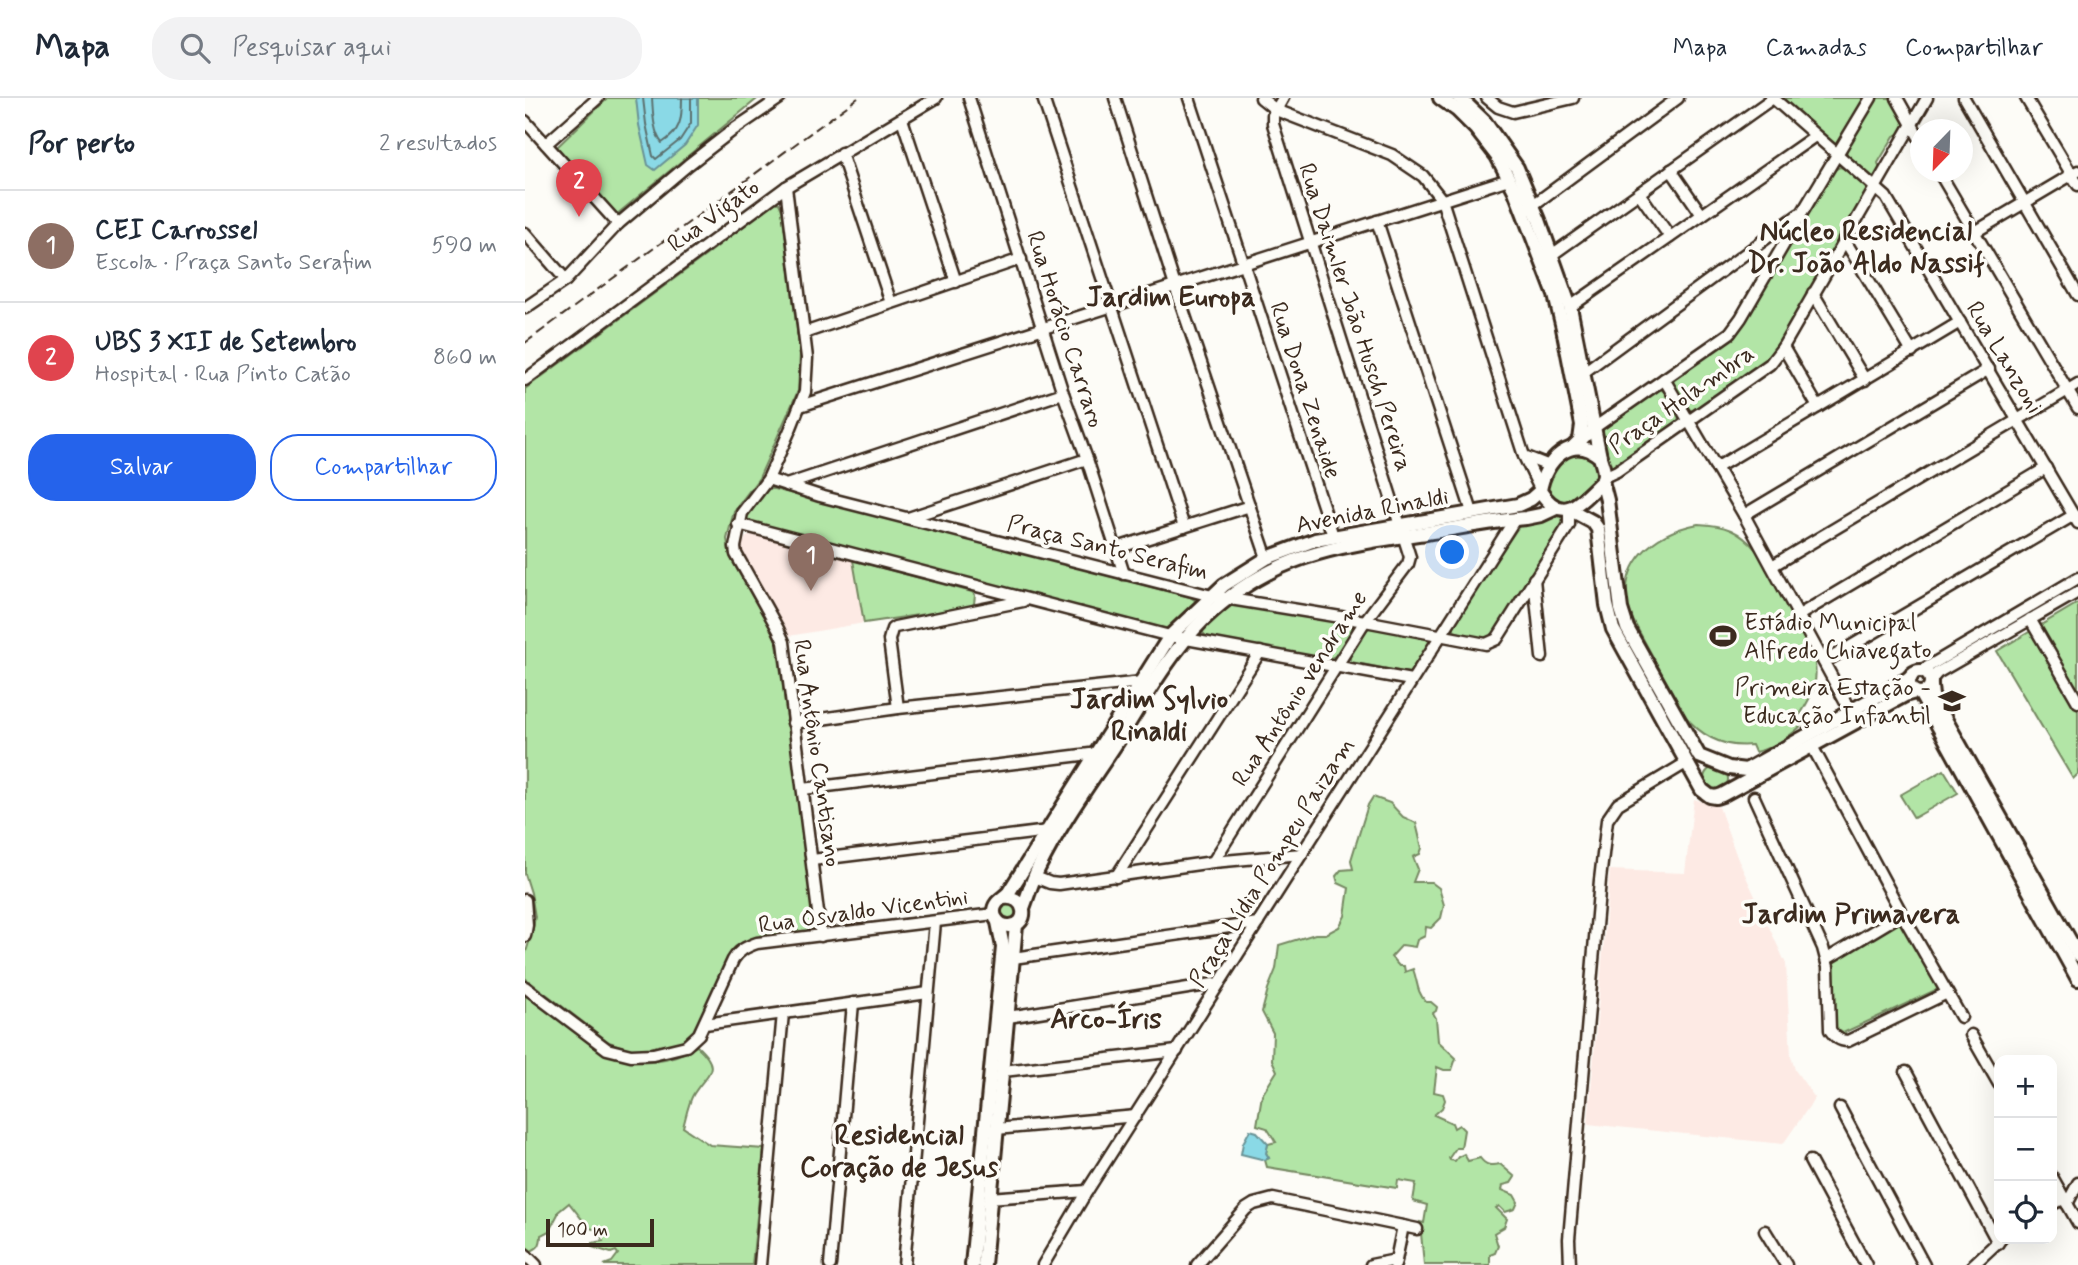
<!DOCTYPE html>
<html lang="pt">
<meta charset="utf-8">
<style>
:root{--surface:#fff;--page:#f2f2f3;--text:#1f2937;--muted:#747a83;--line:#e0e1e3;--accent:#2563eb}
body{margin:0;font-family:Mynerve,sans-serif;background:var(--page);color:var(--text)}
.controls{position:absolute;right:21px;bottom:21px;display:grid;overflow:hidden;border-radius:14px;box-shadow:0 7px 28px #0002}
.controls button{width:63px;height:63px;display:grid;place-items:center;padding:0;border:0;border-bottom:2px solid var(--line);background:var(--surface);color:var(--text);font:35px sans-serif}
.compass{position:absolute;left:1385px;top:21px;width:63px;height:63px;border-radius:50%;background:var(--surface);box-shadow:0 7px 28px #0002;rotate:203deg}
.scale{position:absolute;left:21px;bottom:18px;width:108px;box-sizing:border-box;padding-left:7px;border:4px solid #3b2a1e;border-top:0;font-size:19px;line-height:24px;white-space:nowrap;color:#3b2a1e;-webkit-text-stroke:5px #fdfcf7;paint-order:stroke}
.you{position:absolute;left:928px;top:455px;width:24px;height:24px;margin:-18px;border:5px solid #fff;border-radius:50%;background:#1a73e8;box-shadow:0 0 0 10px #1a73e833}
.badge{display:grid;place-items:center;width:46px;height:46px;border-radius:50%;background:var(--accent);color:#fff;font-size:23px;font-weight:700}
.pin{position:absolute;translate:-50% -58px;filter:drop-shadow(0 2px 4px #0008)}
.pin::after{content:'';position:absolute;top:37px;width:24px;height:21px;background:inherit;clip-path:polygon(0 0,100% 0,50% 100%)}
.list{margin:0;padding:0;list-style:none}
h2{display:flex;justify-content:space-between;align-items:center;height:91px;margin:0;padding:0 28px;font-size:30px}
h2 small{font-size:23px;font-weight:400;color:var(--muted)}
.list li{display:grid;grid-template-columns:46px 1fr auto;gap:21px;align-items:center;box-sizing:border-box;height:112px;padding:0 28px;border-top:2px solid var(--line)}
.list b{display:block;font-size:26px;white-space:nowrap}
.list p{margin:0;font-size:23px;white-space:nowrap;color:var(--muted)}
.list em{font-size:23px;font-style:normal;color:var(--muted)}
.actions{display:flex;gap:14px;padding:21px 28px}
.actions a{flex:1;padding:16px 0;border:2px solid var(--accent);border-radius:28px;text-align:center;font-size:24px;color:var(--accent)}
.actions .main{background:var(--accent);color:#fff}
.icon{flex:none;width:38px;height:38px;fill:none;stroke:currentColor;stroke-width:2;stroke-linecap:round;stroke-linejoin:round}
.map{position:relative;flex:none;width:1553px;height:1167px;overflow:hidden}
header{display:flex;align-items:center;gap:42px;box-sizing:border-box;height:98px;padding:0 35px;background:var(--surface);border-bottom:2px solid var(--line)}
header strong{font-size:33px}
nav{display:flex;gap:38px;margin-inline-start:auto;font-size:24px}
.search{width:490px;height:63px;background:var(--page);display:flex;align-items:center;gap:18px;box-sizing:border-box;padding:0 24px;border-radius:28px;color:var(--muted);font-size:26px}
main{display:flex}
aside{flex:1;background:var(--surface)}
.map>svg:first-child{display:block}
.built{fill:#fdeae4}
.green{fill:#b2e5a6;stroke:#768862;stroke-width:2}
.water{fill:#8ad9e6;stroke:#6a9396;stroke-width:2}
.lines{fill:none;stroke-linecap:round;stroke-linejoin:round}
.shore{stroke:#5b706e;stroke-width:2}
.minor-casing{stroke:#3b2a1e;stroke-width:15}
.major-casing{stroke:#3b2a1e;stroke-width:18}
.minor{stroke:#fdfcf7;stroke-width:10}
.major{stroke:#fdfcf7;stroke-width:12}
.rail{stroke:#3b2a1e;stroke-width:2;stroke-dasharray:10 5;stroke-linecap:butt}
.labels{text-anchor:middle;stroke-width:7;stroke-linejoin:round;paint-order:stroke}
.street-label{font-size:24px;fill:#3b2a1e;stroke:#fdfcf7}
.poi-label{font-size:24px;fill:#3b2a1e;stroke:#fdfcf7;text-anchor:start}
.quarter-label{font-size:28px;font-weight:bold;fill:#3b2a1e;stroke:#fdfcf7}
</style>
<header>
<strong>Mapa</strong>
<div class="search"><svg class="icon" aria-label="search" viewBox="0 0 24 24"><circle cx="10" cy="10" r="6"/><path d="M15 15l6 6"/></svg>Pesquisar aqui</div>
<nav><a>Mapa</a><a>Camadas</a><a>Compartilhar</a></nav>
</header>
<main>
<aside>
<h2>Por perto<small>2 resultados</small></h2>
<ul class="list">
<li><span class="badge" style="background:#8d6e63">1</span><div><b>CEI Carrossel</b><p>Escola · Praça Santo Serafim</p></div><em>590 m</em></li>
<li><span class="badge" style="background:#e0444e">2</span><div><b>UBS 3 XII de Setembro</b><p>Hospital · Rua Pinto Catão</p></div><em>860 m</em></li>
</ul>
<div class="actions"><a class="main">Salvar</a><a>Compartilhar</a></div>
</aside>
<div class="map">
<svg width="1553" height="1167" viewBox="0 0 1553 1167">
<rect width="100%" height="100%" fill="#fdfcf7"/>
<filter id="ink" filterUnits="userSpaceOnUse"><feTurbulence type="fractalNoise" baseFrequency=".0143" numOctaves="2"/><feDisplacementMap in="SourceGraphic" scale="14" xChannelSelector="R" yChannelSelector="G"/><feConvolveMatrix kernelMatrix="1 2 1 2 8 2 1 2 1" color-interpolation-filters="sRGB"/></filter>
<g filter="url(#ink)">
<g class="built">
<polygon points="227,437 328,462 339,525 264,538 216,454 216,448 219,443 221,439"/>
<polygon points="1169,701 1194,709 1212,759 1261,866 1266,958 1270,972 1290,1000 1258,1046 1063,1026 1085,772 1160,775"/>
</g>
<g class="green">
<polygon points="83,0 232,0 232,1 91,117 32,49"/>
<polygon points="1253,0 1340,0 1310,51"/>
<polygon points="1352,0 1367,0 1381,29 1377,35 1369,38 1353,65 1355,72 1348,80 1323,60 1321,52"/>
<path d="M1315 69C1325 72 1339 83 1342 93L1251 249 1240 264 1171 313 1164 312 1148 285 1149 281 1212 234 1308 73Z"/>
<path d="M248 104 254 105 257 112 275 256 273 293 234 380 209 413 202 441 205 459 247 533 252 545 290 826 285 835C261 838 229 836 209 852L174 926 168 935 152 946 130 951H104L84 944 0 880V857L7 835 10 819 6 795 0 776V291L184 155Z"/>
<path d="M1135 291C1146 296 1156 314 1153 326L1089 371 1083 370 1074 334 1076 331Z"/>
<path d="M1047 354 1069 358 1074 371 1068 387 1041 408 1022 398C1019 372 1029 370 1047 354Z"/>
<polygon points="242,391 249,391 665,499 671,503 670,508 643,533 224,425 219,418 238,393"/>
<path d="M1033 416 1042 422 971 535C961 544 940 537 929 533V525L996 425Z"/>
<path d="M1173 426C1200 427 1214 432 1232 453L1287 551C1295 581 1290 594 1273 620L1279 625C1265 639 1249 650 1230 654L1227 647C1199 650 1178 640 1160 618L1104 515C1092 465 1128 435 1173 426Z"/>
<polygon points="328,462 447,494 450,497 449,506 441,510 339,525"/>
<polygon points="704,505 823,525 826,526 828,533 813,557 803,561 684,541 678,535 678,530"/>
<polygon points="1553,505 1553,676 1548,681 1472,553"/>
<polygon points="846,529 896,538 904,543 904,548 888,573 884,575 826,564 824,557 840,532"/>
<circle cx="1191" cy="681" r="12"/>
<polygon points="1419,672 1433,695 1389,720 1375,697"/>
<path d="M848 699 865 705 878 719 891 725 897 750 895 756 888 759 893 771 888 784H906L914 790 919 807 916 820 906 830 901 829 900 838 892 842 890 849 877 847 866 859 874 868H879L880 874 888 871C893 884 891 893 901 904H906L912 909 911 913 908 915 911 920 913 943 931 960 927 972H919L912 969 909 994 918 996 920 1002 917 1010 909 1017 927 1025 929 1030 934 1027 939 1032 936 1050H931L924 1060 925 1062 930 1063 933 1059 939 1056 943 1063 955 1060C961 1068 966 1068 975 1066L990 1079 986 1085 978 1087 977 1092 989 1097 993 1104 990 1111 980 1114 974 1108 971 1110 982 1121 979 1129 969 1135 973 1148 970 1155 965 1157V1167H899L895 1124 899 1125 902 1107 888 1103 891 1085 873 1082 872 1090 742 1069 740 1062 744 1060 741 1055 743 1046 751 1044 742 1030 732 1027 737 997 752 973 747 962 748 935 737 914 743 891 751 871 754 847 790 836H801L814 829 820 818 824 790 813 785 811 778 816 772 828 771 826 762 843 707Z"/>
<polygon points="478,805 488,805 493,812 490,821 478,823 474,810"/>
<polygon points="1376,820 1415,890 1318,935 1309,929 1307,861"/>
<path d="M0 897 79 955C109 968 144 966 172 948 198 972 182 974 168 997 163 1006 161 1019 158 1029L185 1047 239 1051 227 1167H79L87 1164 93 1156 91 1153 86 1155 67 1149V1145L78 1143 74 1132 64 1130 44 1105 33 1114V1116L24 1133 16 1137C16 1148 13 1150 4 1154L0 1151Z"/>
</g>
<g class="water">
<polygon points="111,0 173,0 173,27 160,47 130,72 123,67 114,27"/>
<polygon points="725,1032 732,1034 743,1046 741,1055 744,1060 740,1062 716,1056 718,1045"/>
</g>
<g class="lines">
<g class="shore">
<polyline points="118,0 121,26 128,58 131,61 155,42 166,25 166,0"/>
<path d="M127 0C128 14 128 34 137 45 156 33 157 21 157 0"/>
</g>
<g class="minor-casing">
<g id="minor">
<polyline points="444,0 538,295 562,361 599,476"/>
<polyline points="518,0 659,429"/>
<polyline points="590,0 650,188 742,460"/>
<polyline points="664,0 808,438"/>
<polyline points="736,0 751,12 867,57 898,78 917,102 999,358 1015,391"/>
<polyline points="962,0 973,9 988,14 1048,0"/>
<polyline points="1248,0 1361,99 1553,425"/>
<polyline points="1372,0 1395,41"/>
<polyline points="1439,0 1553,197"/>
<polyline points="1501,0 1553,87"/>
<polyline points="377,21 431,184"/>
<polyline points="0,23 93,126"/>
<polyline points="21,46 73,0"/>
<polyline points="316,55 366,205"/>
<polyline points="1146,72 1177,117"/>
<polyline points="1414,74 1553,310"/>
<polyline points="261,89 282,260 280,294 265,332 243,381 217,415 210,449 211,456 253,531 259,544 296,838"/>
<polyline points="1114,95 1145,139"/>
<polyline points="1004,110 1153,0"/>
<polyline points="852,123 947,414"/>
<polyline points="1450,134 1553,73"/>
<polyline points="0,135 41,182"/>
<polyline points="1319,141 1387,254"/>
<polyline points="1028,156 1248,0"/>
<polyline points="1288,195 1340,282"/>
<polyline points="1045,209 1290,38"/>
<polyline points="0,210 41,182 93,126 163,67 208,32 255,0"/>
<polyline points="279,235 496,161"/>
<polyline points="1258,249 1293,309"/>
<polyline points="1059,274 1273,117"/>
<polyline points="1139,281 1219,417 1328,618"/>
<polyline points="0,282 261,89 411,0"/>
<polyline points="275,308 984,81"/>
<polyline points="1054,345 1069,330 1205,235 1216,220 1277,115 1346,0"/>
<polyline points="999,358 1024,368"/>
<polyline points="1191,370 1435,224"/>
<polyline points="1079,379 1092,373 1245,266 1258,249 1402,0"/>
<polyline points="243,381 295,398 687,498 840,523 961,546 972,541 1044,427 1044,411"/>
<polyline points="261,387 538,295"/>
<polyline points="1219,417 1464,271"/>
<polyline points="383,420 562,361"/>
<polyline points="213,426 645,538 886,582"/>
<polyline points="592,450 725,408"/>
<polyline points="1247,468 1553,286"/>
<polyline points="1009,481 1017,559"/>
<polyline points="1274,517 1521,370"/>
<polyline points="1505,521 1553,604"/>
<polyline points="1299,564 1549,417"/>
<polyline points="1394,574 1553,480"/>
<polyline points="1406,582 1412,575 1426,567 1553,494"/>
<polyline points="373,610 364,542 367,531 370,529 498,503"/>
<polyline points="268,625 373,610 617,584"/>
<polyline points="1287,648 1377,816 1436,919"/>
<polyline points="278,691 573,655"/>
<path d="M1229 699 1298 850 1303 869 1305 932C1310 939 1314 943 1323 943L1422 895"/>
<polyline points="287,762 523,733"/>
<polyline points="688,764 840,523 883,466 885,459 748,26 748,17 758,0"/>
<polyline points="510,779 525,785 534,786 688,764 777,756"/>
<polyline points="591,779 735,554"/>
<polyline points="0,802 2,827 0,838"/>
<polyline points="488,860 733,825"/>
<polyline points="1302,861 1377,816"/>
<path d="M0 889 82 951 106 957 128 956 161 948 174 936 208 862C214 852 221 849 232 845L469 816"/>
<polyline points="477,920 694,885"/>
<polyline points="180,926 403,895"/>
<polyline points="1446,937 1474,986"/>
<polyline points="478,973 652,953"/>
<polyline points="1381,974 1473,1145"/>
<polyline points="1315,1010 1399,1167"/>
<polyline points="467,1033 471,1031 611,1018"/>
<polyline points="1285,1063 1341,1167"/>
<polyline points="1527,1079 1553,1125"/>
<polyline points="464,1100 562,1093"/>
<polyline points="1527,1106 1539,1101"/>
<polyline points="1542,1106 1553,1085"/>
<polyline points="1240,1133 1261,1167"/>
<polyline points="0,1156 11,1167"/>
<polyline points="235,1167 258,915"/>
<polyline points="305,1167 328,905"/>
<polyline points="379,1167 410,824"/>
<polyline points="518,1167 562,1093 990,421"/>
<polyline points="672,1167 721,1111 729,1106 748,1101 892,1131"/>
<polyline points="846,1167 871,1162"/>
<polyline points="870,1167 878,1128"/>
<polyline points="1045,1167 1044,1141 1075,782 1082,722 1093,706 1161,665"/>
<polyline points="1448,1167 1476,1141"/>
</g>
</g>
<g class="major-casing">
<g id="major">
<polyline points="915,0 932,12 951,31 972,58 990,93 1030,197 1038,230 1057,327 1055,342 1047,350"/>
<polyline points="935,0 959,23 992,70 1014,122 1045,209 1075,359"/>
<path d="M1077 383C1055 404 1038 428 1015 393 1019 363 1047 334 1075 359 1077 367 1082 376 1077 383L1082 402 1096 511 1102 530 1174 658 1204 670 1221 672 1386 579"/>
<polyline points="1044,411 1068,424 1073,431 1082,507 1088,531 1177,692 1185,698 1191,699 1197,697 1380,597 1390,594"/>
<circle cx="1395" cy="584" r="11"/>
<polyline points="1406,588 1407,598 1553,857"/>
<polyline points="1395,595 1553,881"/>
<path d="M478 800C502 796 505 827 485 828 473 829 464 815 472 805 475 801 481 798 484 794L645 538 699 487 742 460 790 442 993 407 1006 401 1015 393"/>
<path d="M498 810C503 797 507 783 513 771 535 726 565 685 592 644 618 603 643 557 678 522 746 456 811 448 901 435 934 430 967 423 1001 420L1016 417 1031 410"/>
<polyline points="447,1167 478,849 473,824"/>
<polyline points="459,1167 491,827"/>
</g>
</g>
<use href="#minor" class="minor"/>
<use href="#major" class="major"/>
<polyline class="rail" points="0,245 333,0"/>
</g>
</g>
<defs>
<g id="stadium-bare" transform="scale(2.1)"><path d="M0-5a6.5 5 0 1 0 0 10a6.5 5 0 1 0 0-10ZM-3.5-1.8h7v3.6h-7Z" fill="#3b2a1e" stroke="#fdfcf7" stroke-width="2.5" paint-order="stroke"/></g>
<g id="school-bare" transform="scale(2.1)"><path d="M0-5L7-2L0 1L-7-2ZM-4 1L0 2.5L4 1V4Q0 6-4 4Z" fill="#3b2a1e" stroke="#fdfcf7" stroke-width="2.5" paint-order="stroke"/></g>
</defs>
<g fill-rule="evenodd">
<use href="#stadium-bare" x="1198" y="538"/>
<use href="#school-bare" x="1427" y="603"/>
</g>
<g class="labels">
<g class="street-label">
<text transform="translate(188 117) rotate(-36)" y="8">Rua Vigato</text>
<text transform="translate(831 219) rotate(72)" y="8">Rua Daimler João Husch Pereira</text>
<text transform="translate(541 231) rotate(72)" y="8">Rua Horácio Carraro</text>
<text transform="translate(1480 259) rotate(59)" y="8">Rua Lanzoni</text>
<text transform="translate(781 292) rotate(72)" y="8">Rua Dona Zenaide</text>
<text transform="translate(1156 301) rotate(-35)" y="8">Praça Holambra</text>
<text transform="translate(847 412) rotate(-11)" y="8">Avenida Rinaldi</text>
<text transform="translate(583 449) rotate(14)" y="8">Praça Santo Serafim</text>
<text transform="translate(774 590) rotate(-57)" y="8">Rua Antônio vendrame</text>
<text transform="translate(293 655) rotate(82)" y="8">Rua Antônio Cantisano</text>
<text transform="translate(746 764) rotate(-58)" y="8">Praça Lídia Pompeu Paizam</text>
<text transform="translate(338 812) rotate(-8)" y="8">Rua Osvaldo Vicentini</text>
</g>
<g class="poi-label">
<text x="1219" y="532">Estádio Municipal<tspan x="1219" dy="28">Alfredo Chiavegato</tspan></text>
<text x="1406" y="597" text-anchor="end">Primeira Estação -<tspan x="1406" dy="28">Educação Infantil</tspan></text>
</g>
<g class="quarter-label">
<text x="1341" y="142">Núcleo Residencial<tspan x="1341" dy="32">Dr. João Aldo Nassif</tspan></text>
<text x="646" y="208">Jardim Europa</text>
<text x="624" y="610">Jardim Sylvio<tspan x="624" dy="32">Rinaldi</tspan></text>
<text x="1326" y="825">Jardim Primavera</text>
<text x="581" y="930">Arco-Íris</text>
<text x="374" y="1046">Residencial<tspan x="374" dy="32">Coração de Jesus</tspan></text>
</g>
</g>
</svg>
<div class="controls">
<button>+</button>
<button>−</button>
<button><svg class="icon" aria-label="locate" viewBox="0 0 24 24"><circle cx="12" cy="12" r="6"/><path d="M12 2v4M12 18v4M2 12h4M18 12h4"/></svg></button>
</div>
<svg class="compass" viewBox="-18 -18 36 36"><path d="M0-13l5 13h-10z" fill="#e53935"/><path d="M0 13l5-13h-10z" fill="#747a83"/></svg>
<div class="scale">100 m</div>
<div class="you"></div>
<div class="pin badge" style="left:286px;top:493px;background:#8d6e63">1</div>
<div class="pin badge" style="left:54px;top:119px;background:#e0444e">2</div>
</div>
</main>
